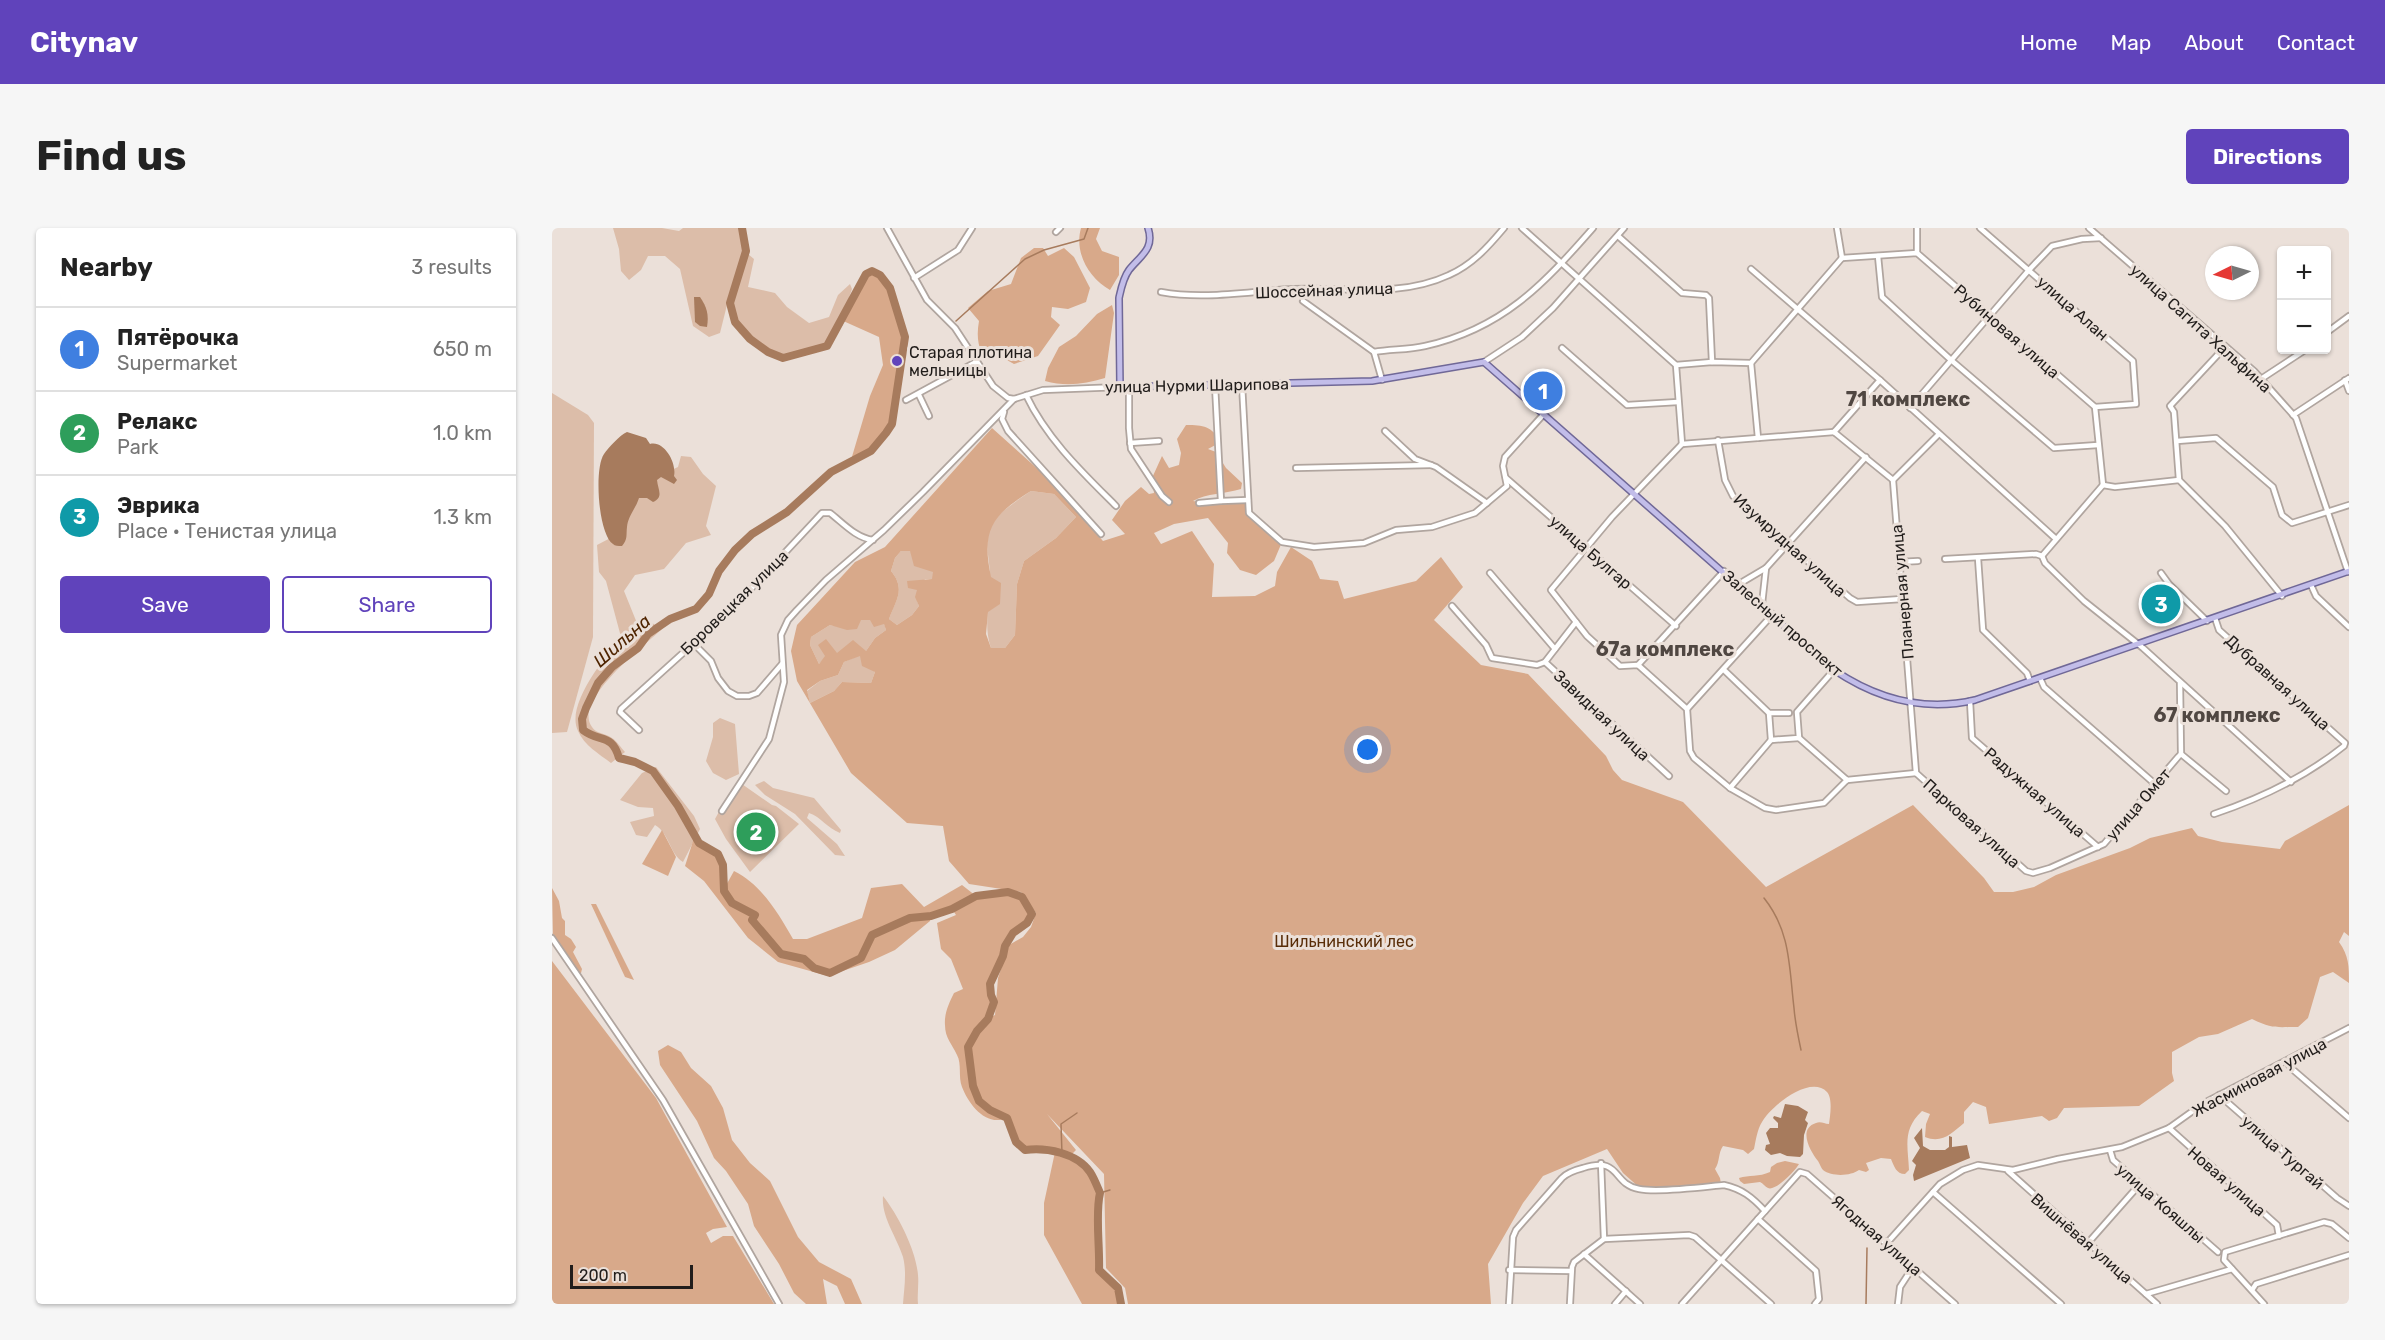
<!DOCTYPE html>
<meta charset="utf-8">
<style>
:root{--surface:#fff;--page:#f6f6f6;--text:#222;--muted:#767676;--line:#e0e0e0;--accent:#6043bb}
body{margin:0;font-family:Rubik,sans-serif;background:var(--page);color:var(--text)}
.controls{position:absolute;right:18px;top:18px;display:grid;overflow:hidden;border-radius:6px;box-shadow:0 2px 4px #0004}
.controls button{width:54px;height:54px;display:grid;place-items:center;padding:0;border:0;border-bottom:2px solid var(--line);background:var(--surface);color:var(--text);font:30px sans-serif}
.compass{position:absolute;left:1653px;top:18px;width:54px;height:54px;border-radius:50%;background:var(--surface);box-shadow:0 2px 4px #0004;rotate:265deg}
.scale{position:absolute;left:18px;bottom:15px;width:123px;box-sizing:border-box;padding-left:6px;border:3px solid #211d1b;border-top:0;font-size:16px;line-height:21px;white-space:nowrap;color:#211d1b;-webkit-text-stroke:4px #ebe0d9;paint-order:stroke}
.you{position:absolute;left:816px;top:522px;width:21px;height:21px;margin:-15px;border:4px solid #fff;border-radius:50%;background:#1a73e8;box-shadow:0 0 0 9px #1a73e833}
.badge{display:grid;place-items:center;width:39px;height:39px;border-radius:50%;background:var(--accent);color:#fff;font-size:20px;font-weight:700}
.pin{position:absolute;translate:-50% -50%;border:3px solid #fff;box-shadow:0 2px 6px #0006}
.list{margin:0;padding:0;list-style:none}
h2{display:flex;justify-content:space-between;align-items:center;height:78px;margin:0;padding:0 24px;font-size:26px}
h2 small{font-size:20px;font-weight:400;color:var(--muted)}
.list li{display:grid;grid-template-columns:39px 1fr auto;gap:18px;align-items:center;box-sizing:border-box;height:84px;padding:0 24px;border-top:2px solid var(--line)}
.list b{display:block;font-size:22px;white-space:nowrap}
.list p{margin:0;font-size:20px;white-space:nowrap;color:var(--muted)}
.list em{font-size:20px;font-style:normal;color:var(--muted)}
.actions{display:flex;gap:12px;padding:18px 24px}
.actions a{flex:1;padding:14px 0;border:2px solid var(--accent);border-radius:6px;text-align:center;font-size:21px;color:var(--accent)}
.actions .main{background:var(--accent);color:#fff}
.map{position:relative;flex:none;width:1797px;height:1076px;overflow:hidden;border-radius:6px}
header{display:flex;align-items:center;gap:36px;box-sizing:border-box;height:84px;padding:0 30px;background:var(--accent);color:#fff}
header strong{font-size:28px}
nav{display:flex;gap:33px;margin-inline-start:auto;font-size:21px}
.intro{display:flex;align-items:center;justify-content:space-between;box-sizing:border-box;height:144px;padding:0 36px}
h1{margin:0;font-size:42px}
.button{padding:15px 27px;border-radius:6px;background:var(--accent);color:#fff;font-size:21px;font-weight:700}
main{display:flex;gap:36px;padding:0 36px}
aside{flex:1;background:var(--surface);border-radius:6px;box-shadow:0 2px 4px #0004}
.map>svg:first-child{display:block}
.green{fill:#dcbda9}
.forest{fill:#d8a98a;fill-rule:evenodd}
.water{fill:#a77b5d}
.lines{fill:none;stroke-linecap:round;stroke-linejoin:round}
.stream{stroke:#a77b5d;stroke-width:1.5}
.river{stroke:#a77b5d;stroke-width:8}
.minor-casing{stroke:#b0a59f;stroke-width:8}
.major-casing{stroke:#706897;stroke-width:8}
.minor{stroke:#fff;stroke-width:4.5}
.major{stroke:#c2bde9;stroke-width:5}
.poi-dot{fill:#6043bb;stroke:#ebe0d9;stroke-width:2}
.labels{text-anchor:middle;stroke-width:6;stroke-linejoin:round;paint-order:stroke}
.street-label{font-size:16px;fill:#211d1b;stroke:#ebe0d9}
.poi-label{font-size:16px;fill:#211d1b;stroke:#ebe0d9;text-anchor:start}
.park-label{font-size:16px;fill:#592d08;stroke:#ebe0d9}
.water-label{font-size:18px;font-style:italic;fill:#4f2400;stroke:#ebe0d9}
.quarter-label{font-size:20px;font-weight:bold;fill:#504742;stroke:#ebe0d9}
</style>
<header>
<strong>Citynav</strong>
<nav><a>Home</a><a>Map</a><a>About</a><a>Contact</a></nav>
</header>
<div class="intro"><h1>Find us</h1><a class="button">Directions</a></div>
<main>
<aside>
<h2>Nearby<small>3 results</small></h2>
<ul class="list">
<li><span class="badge" style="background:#3f7fe0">1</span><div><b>Пятёрочка</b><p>Supermarket</p></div><em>650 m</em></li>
<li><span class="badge" style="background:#2e9e5b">2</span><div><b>Релакс</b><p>Park</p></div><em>1.0 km</em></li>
<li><span class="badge" style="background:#0f9aa8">3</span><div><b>Эврика</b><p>Place · Тенистая улица</p></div><em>1.3 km</em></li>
</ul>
<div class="actions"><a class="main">Save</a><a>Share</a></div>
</aside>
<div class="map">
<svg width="1797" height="1076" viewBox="0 0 1797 1076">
<rect width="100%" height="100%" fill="#ebe0d9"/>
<g class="green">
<polygon points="61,0 110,0 127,3 131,0 190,0 190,21 202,31 196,59 223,65 235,79 257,95 277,89 286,67 298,56 300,61 289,92 291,97 267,122 238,131 210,124 187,105 180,89 177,69 168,105 157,109 141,98 128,41 113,28 96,28 89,42 77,52 69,43 67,21"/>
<polygon points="0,165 36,187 42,195 41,409 15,504 0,505"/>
<path d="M129 228 139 229 151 246 164 258 154 298 159 307 134 315 112 341 83 347 72 363 89 405 100 395 110 401C93 417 20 473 40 499 44 506 54 505 60 510 65 513 69 520 73 524L59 535C47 526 32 517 26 503 13 477 54 428 69 409L54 353 47 344 45 317 68 305C82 270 90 255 126 239Z"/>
<path d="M479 263 502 266 524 289 504 310 472 333 465 356 463 407 453 420H439C431 397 438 375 438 351 439 333 430 314 440 296 445 285 469 270 479 263Z"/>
<path d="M349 323H358L381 343V351H373C366 361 362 366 367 378L360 387 345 397 337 391C344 372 354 361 339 343L343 330Z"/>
<path d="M308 392H318L332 395 334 402 323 410 314 423C297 424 279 422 267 436L258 417 259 409 278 397 289 399Z"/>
<polygon points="308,427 323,444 319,455 290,454 282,463 258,475 255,463 268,453 286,447 292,434"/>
<polygon points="168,490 183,496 187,546 174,552 161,545 154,533 161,509 161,495"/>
<path d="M104 539 142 588 148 601 131 634C117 625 118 606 103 597L95 609 84 607 78 594 102 588 101 580 86 579 68 572 90 545Z"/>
<path d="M212 553 221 560 262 570 289 602 288 605C275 600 269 589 257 585L255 590 285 616 293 628 283 627 243 586 213 567 203 557Z"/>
<polygon points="187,554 220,577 224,578 247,596 198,644 174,611 163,591 174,571"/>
<path d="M331 968C346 987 364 1022 366 1047 367 1057 365 1066 366 1076H351C352 1061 355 1045 351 1029 345 1009 329 989 331 968Z"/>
</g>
<g class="forest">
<path d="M529 0H548L544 11 550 23 567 29V47L558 62C537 50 522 25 529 0Z"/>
<path d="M482 20H491L496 28 512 20 522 29 538 60 534 74 516 81 500 79 499 89 508 97 486 128 462 136 453 131 430 126C425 115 425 104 427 93L416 80 436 63 459 56 469 30Z"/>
<path d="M320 43 328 47 338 60 353 109 340 196 319 223 299 232 318 168 331 137 327 109 289 92C297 77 305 51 320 43Z"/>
<path d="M560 77 562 85 553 150C533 156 514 159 493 153L496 140 507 119 524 108 545 86Z"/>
<path d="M634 197C652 197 659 198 669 214L656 221 664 224 674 240 690 255 689 261C674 266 654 265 641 273L648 274 696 272 697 285 730 314 722 333 704 347 688 342 675 325 676 315 656 290 622 296 602 305 609 316 640 303 662 336 660 369 703 368 723 358 725 344 739 319 760 333 768 351 786 353 792 371 864 353 889 329 911 359 882 392 929 437 976 446 1054 528 1061 542 1070 552 1131 574 1214 659 1361 577 1432 650 1442 664H1461L1482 659 1504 647 1578 620 1598 610 1640 600 1646 608 1670 614 1728 621 1733 613 1797 577V708L1792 704 1787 714C1797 728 1797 738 1797 755L1781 744 1768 749 1756 790 1746 799C1723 799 1721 801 1700 791L1666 806 1647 809 1620 824V845L1622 853 1587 878 1512 880 1505 890 1497 893 1490 888 1437 896 1434 879 1421 874 1412 884V895C1400 905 1390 916 1373 909L1374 896 1378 886 1370 883C1350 902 1356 918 1357 942L1353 946C1344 946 1342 938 1339 931L1329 930 1314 935 1317 942 1314 944 1307 942C1299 948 1280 949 1271 942 1269 940 1268 936 1266 933 1259 924 1245 901 1264 895 1269 893 1272 896 1277 896 1278 888 1281 871 1275 864 1258 846 1218 879 1210 894 1205 902 1204 912 1202 921L1196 926 1191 922 1171 918C1166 925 1168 934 1163 941L1168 950 1169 956 1089 961 1071 945 1055 921 991 948 971 975 936 1036 939 1076H576L573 1060 554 1040 552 946 495 886 524 922 518 928 537 942 548 965C543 986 548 1019 547 1042L566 1060 569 1076H530L492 1007V975L503 924 488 920 473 922 464 914 455 890C434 899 417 877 410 859 406 849 410 836 405 827 400 816 393 810 393 797 392 786 397 775 402 765L411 761 399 731 389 721 385 695 404 687 400 681 379 688 378 693 343 722 317 734 276 748 226 734 196 710 152 653 133 638 143 607C149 622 161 619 167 628 173 637 170 651 172 661L182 643C209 656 227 686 241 711H255L310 690 319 660 350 656 372 679 410 657 424 668 456 664 470 669 480 686 475 695 461 705 453 718 451 728 438 755 439 767 442 774 437 790 443 787 446 750 457 717 471 709 479 699 484 685 469 664 417 656 397 633 391 598 355 595 299 545 245 453 239 423 245 397 303 334 333 319 440 200 488 243 551 313 573 306 560 292 573 273 589 259 597 266 602 265 600 250 610 228 617 240 627 237 629 225 625 211ZM479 263 502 266 524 289 504 310 472 333 465 356 463 407 453 420H439L434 406 436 384 448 376 449 355 439 349C429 302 440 287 479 263ZM349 323H358L362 338 381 344 380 351 355 353 356 360 365 362 363 369 367 378 360 387 345 397 337 391C344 372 354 361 339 343L343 330ZM309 392H318L322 399 332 396 334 402 323 410 314 423 301 412 285 425 274 411 266 417 273 428 267 436 258 417 259 409 278 397 295 402 305 401ZM308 428 310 438 323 444 319 455 290 454 282 463 258 475 255 462 268 453 286 447 292 434Z"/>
<polygon points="110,602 124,629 116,648 90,636"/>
<polygon points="0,660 7,673 10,690 13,693 13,707 19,711 24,719 21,724 30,741 29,745 24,745 1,706"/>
<polygon points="39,676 44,676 82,752 73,749"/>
<polygon points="0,733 104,870 175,999 161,1001 154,1005 159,1015 171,1008 181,1008 222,1076 0,1076"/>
<polygon points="116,817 129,824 139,840 159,858 171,880 180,912 198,935 218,953 246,1009 267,1034 299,1051 310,1076 293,1076 285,1058 271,1051 275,1076 254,1076 242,1065 227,1036 202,998 196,976 174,943 162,930 145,893 108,837 106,823"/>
<path d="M1233 933 1247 936C1244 942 1223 964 1216 960 1213 959 1211 955 1208 954L1192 956 1188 953 1187 950C1197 947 1207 949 1218 944L1219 939 1225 935Z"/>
</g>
<g class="water">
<path d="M142 69H148C155 79 157 87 155 99L148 98 143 94Z"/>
<path d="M75 204 94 210 98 216C112 212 125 235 122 248L125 252 122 256 109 249 105 252C106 262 112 269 101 274L95 270H87C84 280 76 288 75 299 74 307 76 311 70 318 66 318 63 318 61 316 46 306 42 240 52 226 56 220 68 207 75 204Z"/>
<polygon points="1233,876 1246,878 1256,884 1253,892 1256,895 1252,907 1251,926 1248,929 1235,928 1228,925 1219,927 1213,922 1214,917 1218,916 1214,905 1218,900 1226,900 1226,895 1221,890 1222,888 1229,890"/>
<polygon points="1370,900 1371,918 1378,922 1393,922 1397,919 1397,908 1400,909 1400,919 1415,917 1418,930 1362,953 1361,947 1364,937 1360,933 1368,920 1362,910"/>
</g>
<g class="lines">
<g class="stream">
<polyline points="404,93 473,31 492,22 532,11 536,0"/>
<path d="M1212 670C1239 704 1237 739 1242 780 1243 794 1246 808 1249 822"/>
<polyline points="510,926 509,896 525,885"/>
<polyline points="548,965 558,962"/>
<polyline points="1314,1076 1315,1020"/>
</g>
<path class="river" d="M190 0 194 23 178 75 183 94 198 111 216 124 231 130 275 118 314 46 320 43 328 47 338 60 353 109 340 196 334 205 319 223 279 244 235 284 200 306 183 322 167 343 157 366 144 381 118 391 96 406 86 420 60 439 46 455 34 480 30 491 31 502C48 515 60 505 67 530L83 534 101 543 126 578 147 615 166 626 171 637 172 663 180 675 203 687 200 692 229 726 252 731 262 740 278 745 309 730 320 707 358 690 379 688 400 681 424 668 456 664 470 669 480 686 475 695 461 705 453 718 451 728 438 756 439 767 442 774 436 791 425 803 416 819 421 858 427 873 438 882 455 890 464 914 473 922C494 919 525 925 538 944 542 950 545 958 548 965 543 986 548 1019 547 1042L566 1060 569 1076"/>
<g class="minor-casing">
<g id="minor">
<polyline points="335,0 375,72 403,100 441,158 456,170 462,171"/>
<polyline points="970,0 1124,137 1130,216"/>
<polyline points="1285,0 1290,30"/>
<polyline points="1365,0 1365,25"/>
<polyline points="1428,0 1581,133 1584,176 1543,179"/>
<polyline points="1537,0 1702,143 1744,190 1796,344"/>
<polyline points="504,4 508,0"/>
<polyline points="1066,8 1130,65 1154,67 1157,70 1160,134"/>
<polyline points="1326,28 1330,69 1399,132 1502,220 1546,217"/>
<polyline points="1290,30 1365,25 1543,179 1551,257"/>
<polyline points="1199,41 1328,152 1504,311"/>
<polyline points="362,50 406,22 420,0"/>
<path d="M609 64C653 72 698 63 742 61 794 59 848 70 897 47 920 37 936 19 952 0"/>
<polyline points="751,73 822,124 830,152"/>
<polyline points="1774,105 1797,88"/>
<polyline points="1010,120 1075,177 1126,174"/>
<path d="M822 124C839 121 856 122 873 118 950 101 991 57 1041 0"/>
<polyline points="932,134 970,109 1001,80 1072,0"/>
<polyline points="1199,135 1290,30"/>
<polyline points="1124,137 1160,134 1199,135 1206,210"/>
<polyline points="1709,151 1753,122"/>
<polyline points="1793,152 1797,163"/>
<polyline points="690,156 697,285 730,314 762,319 812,315 844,302 880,299 923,285 955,258 951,238 953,229 991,187"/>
<polyline points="663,157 669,273 696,272"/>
<polyline points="577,158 577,200 579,221 610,268 617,274"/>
<polyline points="367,167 377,188"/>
<path d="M474 167C495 211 530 244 564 278"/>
<polyline points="354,172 424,134"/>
<polyline points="1358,180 1477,42 1500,18 1530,11 1549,10"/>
<polyline points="452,184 450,191 456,203 549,306"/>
<polyline points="1741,187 1797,150"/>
<polyline points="833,203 863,231 884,239 935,275"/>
<polyline points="1282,204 1341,252"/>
<polyline points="1282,204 1328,152"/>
<polyline points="1166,212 1173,252 1181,268 1298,370 1305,374 1350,371"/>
<polyline points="1625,213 1664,210 1721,259 1730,287 1740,295 1797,277"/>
<polyline points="578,215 607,213"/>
<polyline points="1130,216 1060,289 999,362 1035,408 1068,438 1086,437 1135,481 1138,523 1142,530 1178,560 1213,580 1224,582 1272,575 1295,552"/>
<polyline points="1130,216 1282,204"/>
<polyline points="744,240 879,237"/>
<polyline points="954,250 1124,398"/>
<polyline points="1341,252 1364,545 1474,643 1481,645 1498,640 1552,616 1626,529 1629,526 1628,455"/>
<polyline points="1341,252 1387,206"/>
<polyline points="1627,252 1622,184 1618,178 1673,119"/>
<polyline points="1551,257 1563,259 1627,252 1673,298 1730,368"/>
<polyline points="647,275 669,273"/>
<polyline points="1490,328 1493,335 1532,373 1591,420 1739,554"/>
<polyline points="1490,328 1551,257"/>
<polyline points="1426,330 1431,402 1475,445 1478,453"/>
<polyline points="1393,331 1484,326 1490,328"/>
<polyline points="1347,334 1366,333"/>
<polyline points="938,345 1003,421"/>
<polyline points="1609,345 1617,356 1655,393"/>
<polyline points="1187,356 1214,340"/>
<polyline points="1759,357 1764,368 1797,399"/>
<polyline points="1210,376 1214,340 1314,229"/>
<polyline points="900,378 934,417 940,430 985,437 993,434 1024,394"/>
<polyline points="142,416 159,433 166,450 176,463 185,468 197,468 205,465 230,436"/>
<polyline points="993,434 1117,548"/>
<polyline points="1086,437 1172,343"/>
<polyline points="1172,442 1217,485"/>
<polyline points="1488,450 1492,459 1603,556"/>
<polyline points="1418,473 1420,510 1546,619"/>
<polyline points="1135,481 1221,386"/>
<polyline points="1237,485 1217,485 1219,512 1247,510 1245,484 1282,442"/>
<path d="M87 502 68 484 69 481 183 378 270 285H278C291 295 304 310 321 312"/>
<polyline points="1247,510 1295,552"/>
<polyline points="1629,526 1674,563"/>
<polyline points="1295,552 1364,545"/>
<polyline points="1178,560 1219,512"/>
<polyline points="170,583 217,511 232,454 229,407 236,392 245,382 274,352 332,302 371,264 462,171 491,162 568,159"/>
<path d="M1662 586C1710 570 1752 550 1792 518L1793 515 1667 402 1663 390"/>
<polyline points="0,710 111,872 227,1076"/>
<polyline points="1734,833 1739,840 1797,890"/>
<polyline points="1667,867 1785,970 1797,978"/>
<polyline points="1617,900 1725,997 1727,1008"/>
<polyline points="1558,922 1561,932 1666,1024"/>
<polyline points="1049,935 1052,1011"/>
<polyline points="1456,943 1605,1076"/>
<polyline points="1381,964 1509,1076"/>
<polyline points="1206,991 1264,1043 1267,1071 1263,1076"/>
<polyline points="1536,1015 1588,956"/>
<polyline points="1334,1016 1388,956 1411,942 1426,937 1461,942 1506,931 1570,919 1617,900 1652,875 1797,800"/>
<polyline points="1032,1026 1088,1076"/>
<polyline points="957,1042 1019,1043"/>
<polyline points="1700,1062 1704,1056 1797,1027"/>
<polyline points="1594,1066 1680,1041"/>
<path d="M957 1076 961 1009 964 1002 1010 950C1016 944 1023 942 1031 940 1070 928 1059 956 1087 961 1107 965 1151 959 1172 957 1190 961 1200 969 1213 983"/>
<polyline points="1018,1076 1020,1039 1022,1034 1052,1011 1137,1007 1143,1009 1219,1076"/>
<polyline points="1063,1076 1074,1063"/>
<polyline points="1130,1076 1248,944 1255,946 1403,1076"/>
<polyline points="1346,1076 1348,1059 1361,1039"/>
<polyline points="1712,1076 1672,1032 1673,1024 1772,994 1780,996 1797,1010"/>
</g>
</g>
<g class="major-casing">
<path id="major" d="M596 0C603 21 588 28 577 42 571 50 569 61 567 70L568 159 820 153 932 134 1282 442C1325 471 1372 484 1423 472L1797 343"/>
</g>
<use href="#minor" class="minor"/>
<use href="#major" class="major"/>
</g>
<circle class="poi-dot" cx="345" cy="133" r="6"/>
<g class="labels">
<g class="street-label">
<text transform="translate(772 62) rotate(-2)" y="6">Шоссейная улица</text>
<text transform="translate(1521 80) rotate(41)" y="6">улица Алан</text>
<text transform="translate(1649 100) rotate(42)" y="6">улица Сагита Хальфина</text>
<text transform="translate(1455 103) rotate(41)" y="6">Рубиновая улица</text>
<text transform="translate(645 157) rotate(-1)" y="6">улица Нурми Шарипова</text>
<text transform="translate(1238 317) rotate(42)" y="6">Изумрудная улица</text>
<text transform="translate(1039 324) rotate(41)" y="6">улица Булгар</text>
<text transform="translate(1350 364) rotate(-95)" y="6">Планерная улица</text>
<text transform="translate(182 374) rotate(-44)" y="6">Боровецкая улица</text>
<text transform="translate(1231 395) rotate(41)" y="6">Залесный проспект</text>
<text transform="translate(1726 454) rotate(42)" y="6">Дубравная улица</text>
<text transform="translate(1050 487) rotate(43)" y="6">Завидная улица</text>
<text transform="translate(1483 564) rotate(41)" y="6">Радужная улица</text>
<text transform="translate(1586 576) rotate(-49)" y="6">улица Омет</text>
<text transform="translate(1420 595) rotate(42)" y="6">Парковая улица</text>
<text transform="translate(1707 849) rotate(-28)" y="6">Жасминовая улица</text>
<text transform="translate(1731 924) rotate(41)" y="6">улица Тургай</text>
<text transform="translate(1675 953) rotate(41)" y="6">Новая улица</text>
<text transform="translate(1609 975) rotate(41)" y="6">улица Кояшлы</text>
<text transform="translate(1325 1007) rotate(41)" y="6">Ягодная улица</text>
<text transform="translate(1530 1010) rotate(41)" y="6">Вишнёвая улица</text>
</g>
<g class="poi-label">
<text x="357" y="130">Старая плотина<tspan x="357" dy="18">мельницы</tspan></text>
</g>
<g class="park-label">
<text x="792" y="719">Шильнинский лес</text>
</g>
<g class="water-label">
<text transform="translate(70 413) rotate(-41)" y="6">Шильна</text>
</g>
<g class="quarter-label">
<text x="1356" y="178">71 комплекс</text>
<text x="1113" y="428">67а комплекс</text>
<text x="1665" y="494">67 комплекс</text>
</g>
</g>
</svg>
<div class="controls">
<button>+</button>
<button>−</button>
</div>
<svg class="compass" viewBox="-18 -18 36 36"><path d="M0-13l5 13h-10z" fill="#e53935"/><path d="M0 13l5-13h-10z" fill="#767676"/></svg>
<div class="scale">200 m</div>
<div class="you"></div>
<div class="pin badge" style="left:991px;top:163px;background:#3f7fe0">1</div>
<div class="pin badge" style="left:204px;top:604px;background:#2e9e5b">2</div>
<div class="pin badge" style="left:1609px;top:376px;background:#0f9aa8">3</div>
</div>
</main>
